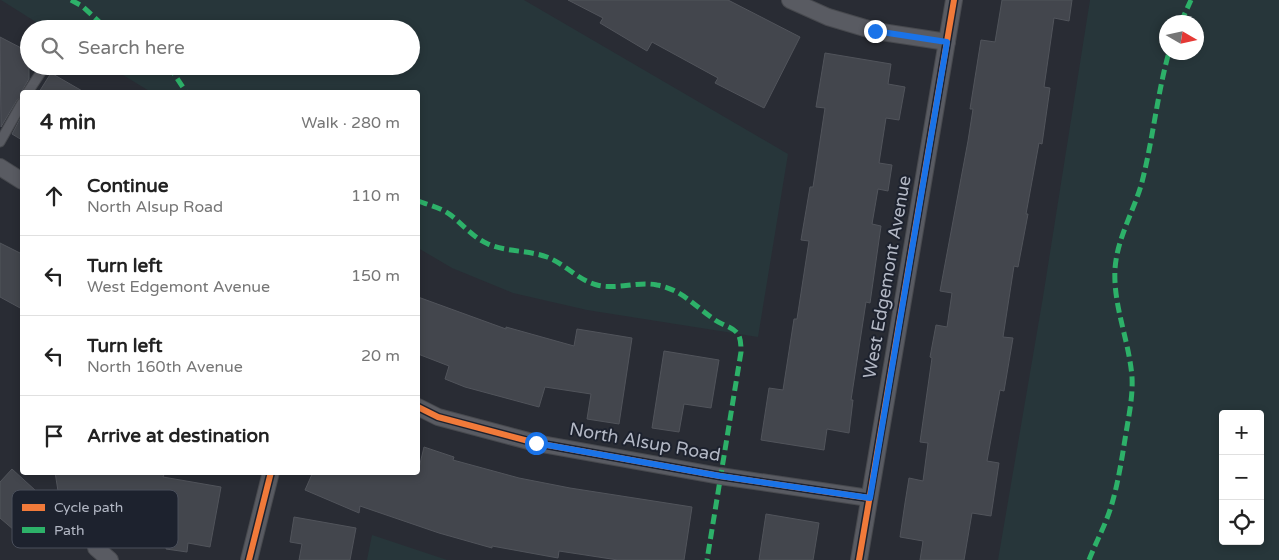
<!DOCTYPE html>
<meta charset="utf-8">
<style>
:root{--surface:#fff;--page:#f2f2f2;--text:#222;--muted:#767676;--line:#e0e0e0}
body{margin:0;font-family:"Varela Round",sans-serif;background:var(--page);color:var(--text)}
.controls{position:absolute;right:15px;bottom:15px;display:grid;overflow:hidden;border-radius:5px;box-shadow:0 2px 8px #0003}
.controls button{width:45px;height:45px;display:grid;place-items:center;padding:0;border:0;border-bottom:1px solid var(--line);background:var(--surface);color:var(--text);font:25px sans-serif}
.compass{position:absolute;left:1159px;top:15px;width:45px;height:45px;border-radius:50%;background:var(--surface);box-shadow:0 2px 8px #0003;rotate:99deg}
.stop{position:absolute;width:15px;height:15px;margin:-11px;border:4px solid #1a73e8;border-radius:50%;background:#fff}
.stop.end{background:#1a73e8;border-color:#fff;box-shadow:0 1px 5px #0008}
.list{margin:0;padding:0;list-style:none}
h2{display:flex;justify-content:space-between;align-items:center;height:65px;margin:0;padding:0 20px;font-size:21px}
h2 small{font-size:16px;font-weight:400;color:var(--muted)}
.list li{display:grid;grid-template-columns:32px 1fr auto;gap:15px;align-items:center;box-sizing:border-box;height:80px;padding:0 20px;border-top:1px solid var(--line)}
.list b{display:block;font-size:19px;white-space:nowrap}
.list p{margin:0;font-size:16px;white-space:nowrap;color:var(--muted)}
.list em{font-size:16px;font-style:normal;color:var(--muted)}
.icon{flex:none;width:28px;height:28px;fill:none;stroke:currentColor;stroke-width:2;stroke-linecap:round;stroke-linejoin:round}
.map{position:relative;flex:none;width:1279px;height:560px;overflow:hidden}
.search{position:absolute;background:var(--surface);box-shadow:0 2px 8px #0003;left:20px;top:20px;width:400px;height:55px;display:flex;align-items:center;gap:12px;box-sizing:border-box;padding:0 18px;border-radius:28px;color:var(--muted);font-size:19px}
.panel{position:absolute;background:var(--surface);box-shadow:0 2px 8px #0003;left:20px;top:90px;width:400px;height:385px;border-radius:5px}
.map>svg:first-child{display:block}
.green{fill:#27363a;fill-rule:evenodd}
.building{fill:#43464d;stroke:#51545b}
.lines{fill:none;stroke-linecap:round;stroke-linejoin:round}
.lane-casing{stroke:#47494e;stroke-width:11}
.street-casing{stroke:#47494e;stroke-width:18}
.lane{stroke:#595b62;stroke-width:9}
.street{stroke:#595b62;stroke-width:16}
.quiet{stroke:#2db169;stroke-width:5;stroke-dasharray:10 5;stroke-linecap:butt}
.cycleway-casing{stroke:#1d222e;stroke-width:9}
.cycleway{stroke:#f17a3a;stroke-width:6}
.route{stroke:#1a73e8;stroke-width:6}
.labels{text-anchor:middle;stroke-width:4;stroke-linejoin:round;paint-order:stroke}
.street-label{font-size:18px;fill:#b3b8c5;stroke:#1d222e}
.key{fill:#1d222e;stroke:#4a4f5b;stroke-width:1}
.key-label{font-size:14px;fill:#b3b8c5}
</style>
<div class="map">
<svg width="1279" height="560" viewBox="0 0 1279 560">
<rect width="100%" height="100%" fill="#292c34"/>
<g class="green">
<polygon points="1,0 524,0 788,154 758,337 587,310 513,293 452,268 418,248 418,92 151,92 108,66 411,66 411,29 47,29"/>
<path d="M1090 0H1279V560H998L1043 297ZM1196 22V52H1166V22ZM1223 414H1260V541H1223Z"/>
<polygon points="372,535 447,560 367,560"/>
</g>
<g class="building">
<polygon points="568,0 728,0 800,37 764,108 715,83 718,78 652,42 647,51 600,23 603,18"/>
<polygon points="1002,0 1072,0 1069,21 1054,18 1044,87 1050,88 1042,144 1039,143 1026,214 1028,214 1018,267 1014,266 1003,337 1013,338 1004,391 1000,390 987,461 999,463 991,516 972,513 964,560 920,560 923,541 900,537 905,503 909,478 923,481 928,443 920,442 932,358 930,357 936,325 947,327 952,293 940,291 968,141 973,109 970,109 981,40 995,42"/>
<polygon points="0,37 29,52 29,79 23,89 22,97 17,100 1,127"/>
<polygon points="825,53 891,64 888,84 905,87 899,120 886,118 879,163 892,165 888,191 878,189 872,224 881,226 870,303 866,302 851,400 853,400 849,433 827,429 824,450 761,440 769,388 783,390 794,319 797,319 809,241 801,240 810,187 813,187 825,108 816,107"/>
<polygon points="51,73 84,92 39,92"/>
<polygon points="22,115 22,140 12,134"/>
<polygon points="0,243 22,254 22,309 0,297"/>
<polygon points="418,297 506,329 506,327 574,346 577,329 632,338 619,424 587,419 591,394 545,387 539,407 465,387 445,379 449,366 418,354"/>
<polygon points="664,351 719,360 711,408 684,404 679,432 652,428"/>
<polygon points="424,447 454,457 453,460 519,478 570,488 692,507 684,560 618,560 559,551 558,558 492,546 492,548 439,533 360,506 359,513 305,490 313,472 418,472"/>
<polygon points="12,469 59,512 41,533 32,524 21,536 0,518 0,482"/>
<polygon points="55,472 165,472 163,477 221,487 210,547 188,543 187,552 166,549 172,513 108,493 70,500 61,510"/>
<polygon points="766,514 819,523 813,560 759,560"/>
<polygon points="294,517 356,528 350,560 299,560 302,544 290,542"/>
</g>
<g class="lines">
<g class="lane-casing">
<g id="lane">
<polyline points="28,92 45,66"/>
<polyline points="0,142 22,103"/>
</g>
</g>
<g class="street-casing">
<g id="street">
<polyline points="790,0 828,17 875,31 947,42"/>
<polyline points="0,167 22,181"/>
<polyline points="418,407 438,417 536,443 720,476 869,498"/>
<polyline points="96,548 110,560"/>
<polyline points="249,560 271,472"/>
<polyline points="859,560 954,0"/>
</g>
</g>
<use href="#lane" class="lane"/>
<use href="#street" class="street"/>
<g class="quiet">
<polyline points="71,0 82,6 107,29"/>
<polyline points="1181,22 1191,0"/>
<polyline points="169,66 186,92"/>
<path d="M418 201C429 205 442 208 452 216 464 226 474 238 488 244 506 252 528 250 547 257 565 264 578 280 597 285 617 290 637 281 657 285 681 289 696 307 715 320 722 325 733 327 738 334 741 339 741 346 741 352L707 560"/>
<path d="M1089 560C1096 542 1105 526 1111 507 1118 484 1122 458 1126 433 1129 415 1133 396 1132 377 1129 340 1113 306 1115 269 1117 238 1134 211 1142 182 1153 139 1157 95 1169 52"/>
</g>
<g class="cycleway-casing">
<g id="cycleway">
<polyline points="418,407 438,417 536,443 720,476 869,498"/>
<polyline points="249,560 271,472"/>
<polyline points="859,560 954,0"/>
</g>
</g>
<use href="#cycleway" class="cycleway"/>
</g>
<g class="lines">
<polyline class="route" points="536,443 720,476 870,498 947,42 875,31"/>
</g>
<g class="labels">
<g class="street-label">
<text transform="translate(887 277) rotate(-80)" y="6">West Edgemont Avenue</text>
<text transform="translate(645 442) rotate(10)" y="6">North Alsup Road</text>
</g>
</g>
<rect x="12" y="490" width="166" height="58" rx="8" class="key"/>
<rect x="22" y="504" width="23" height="7" fill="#f17a3a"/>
<rect x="22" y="527" width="23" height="6" fill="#2db169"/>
<g class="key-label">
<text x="54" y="512">Cycle path</text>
<text x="54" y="535">Path</text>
</g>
</svg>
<div class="controls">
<button>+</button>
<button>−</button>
<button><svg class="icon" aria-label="locate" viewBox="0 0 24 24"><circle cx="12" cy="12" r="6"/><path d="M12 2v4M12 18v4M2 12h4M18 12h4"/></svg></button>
</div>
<svg class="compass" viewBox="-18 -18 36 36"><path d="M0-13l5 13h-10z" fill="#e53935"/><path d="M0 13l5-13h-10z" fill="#767676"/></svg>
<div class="stop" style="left:536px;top:443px"></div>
<div class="stop end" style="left:875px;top:31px"></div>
<div class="search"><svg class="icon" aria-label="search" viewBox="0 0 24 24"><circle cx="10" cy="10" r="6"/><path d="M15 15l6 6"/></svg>Search here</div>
<section class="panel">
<h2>4 min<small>Walk · 280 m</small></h2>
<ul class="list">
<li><svg class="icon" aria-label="ahead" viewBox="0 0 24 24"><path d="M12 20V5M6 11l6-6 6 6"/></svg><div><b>Continue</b><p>North Alsup Road</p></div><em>110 m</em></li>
<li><svg class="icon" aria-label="left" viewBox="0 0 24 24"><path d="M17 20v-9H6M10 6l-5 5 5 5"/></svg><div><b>Turn left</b><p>West Edgemont Avenue</p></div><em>150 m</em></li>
<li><svg class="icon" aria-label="left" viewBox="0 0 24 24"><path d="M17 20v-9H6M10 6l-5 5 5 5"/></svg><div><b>Turn left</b><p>North 160th Avenue</p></div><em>20 m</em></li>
<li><svg class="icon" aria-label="arrive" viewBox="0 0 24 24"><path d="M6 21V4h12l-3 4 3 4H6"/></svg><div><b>Arrive at destination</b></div></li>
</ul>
</section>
</div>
